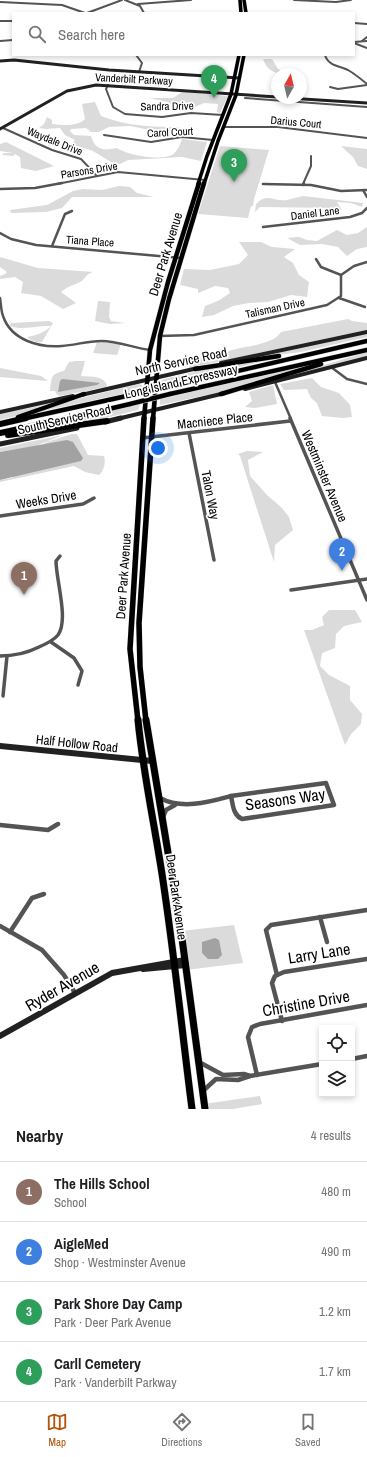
<!DOCTYPE html>
<meta charset="utf-8">
<style>
:root{--surface:#fff;--page:#f2f2f2;--text:#202124;--muted:#757577;--line:#e0e0e0;--accent:#b45309}
body{margin:0;font-family:"Archivo Narrow",sans-serif;background:var(--page);color:var(--text)}
.controls{position:absolute;right:12px;bottom:12px;display:grid;overflow:hidden;border-radius:0px;box-shadow:0 2px 6px #0003}
.controls button{width:36px;height:36px;display:grid;place-items:center;padding:0;border:0;border-bottom:1px solid var(--line);background:var(--surface);color:var(--text);font:20px sans-serif}
.compass{position:absolute;left:271px;top:68px;width:36px;height:36px;border-radius:50%;background:var(--surface);box-shadow:0 2px 6px #0003;rotate:8deg}
.you{position:absolute;left:158px;top:448px;width:14px;height:14px;margin:-10px;border:3px solid #fff;border-radius:50%;background:#1a73e8;box-shadow:0 0 0 6px #1a73e833}
.badge{display:grid;place-items:center;width:26px;height:26px;border-radius:50%;background:var(--accent);color:#fff;font-size:13px;font-weight:700}
.pin{position:absolute;translate:-50% -33px;filter:drop-shadow(0 1px 2px #0008)}
.pin::after{content:'';position:absolute;top:21px;width:14px;height:12px;background:inherit;clip-path:polygon(0 0,100% 0,50% 100%)}
.list{margin:0;padding:0;list-style:none}
h2{display:flex;justify-content:space-between;align-items:center;height:52px;margin:0;padding:0 16px;font-size:17px}
h2 small{font-size:13px;font-weight:400;color:var(--muted)}
.list li{display:grid;grid-template-columns:26px 1fr auto;gap:12px;align-items:center;box-sizing:border-box;height:60px;padding:0 16px;border-top:1px solid var(--line)}
.list b{display:block;font-size:15px;white-space:nowrap}
.list p{margin:0;font-size:13px;white-space:nowrap;color:var(--muted)}
.list em{font-size:13px;font-style:normal;color:var(--muted)}
.icon{flex:none;width:22px;height:22px;fill:none;stroke:currentColor;stroke-width:2;stroke-linecap:round;stroke-linejoin:round}
.map{position:relative;flex:none;width:367px;height:1109px;overflow:hidden}
.search{position:absolute;background:var(--surface);box-shadow:0 2px 6px #0003;left:12px;right:12px;top:12px;height:44px;display:flex;align-items:center;gap:10px;box-sizing:border-box;padding:0 14px;border-radius:0px;color:var(--muted);font-size:15px}
.sheet{height:292px;background:var(--surface)}
nav{display:flex;justify-content:space-around;align-items:center;box-sizing:border-box;height:56px;border-top:1px solid var(--line);background:var(--surface);font-size:11px;color:var(--muted)}
nav a{display:grid;justify-items:center;gap:2px}
nav .on{color:var(--accent)}
.map>svg:first-child{display:block}
.green{fill:#dbdbdb}
.water{fill:#a2a2a2}
.lines{fill:none;stroke-linecap:round;stroke-linejoin:round}
.primary-far3-casing{stroke:#dbdbdb;stroke-width:4}
.primary-far2-casing{stroke:#dbdbdb;stroke-width:5.5}
.primary-far1-casing{stroke:#dbdbdb;stroke-width:6}
.primary-casing{stroke:#dbdbdb;stroke-width:8}
.highway-far1-casing{stroke:#dbdbdb;stroke-width:5.5}
.highway-casing{stroke:#dbdbdb;stroke-width:7}
.street-far3{stroke:#545454;stroke-width:2}
.street-far2{stroke:#545454;stroke-width:2.5}
.street-far1{stroke:#545454;stroke-width:3.5}
.street{stroke:#545454;stroke-width:4.5}
.secondary-far3{stroke:#212121;stroke-width:3}
.secondary-far2{stroke:#212121;stroke-width:4}
.secondary-far1{stroke:#212121;stroke-width:5}
.secondary{stroke:#212121;stroke-width:6}
.primary-far3{stroke:#000;stroke-width:3.5}
.primary-far2{stroke:#000;stroke-width:4.5}
.primary-far1{stroke:#000;stroke-width:5.5}
.primary{stroke:#000;stroke-width:7}
.highway-far1{stroke:#000;stroke-width:4.5}
.highway{stroke:#000;stroke-width:6}
.highway-bridge-casing{stroke:#dbdbdb;stroke-width:5.5;stroke-linecap:butt}
.highway-bridge{stroke:#000;stroke-width:4.5}
.labels{text-anchor:middle;stroke-width:3.5;stroke-linejoin:round;paint-order:stroke}
.far-street-label{font-size:11px;fill:#000;stroke:#fff}
.street-label{font-size:13px;fill:#000;stroke:#fff}
.near-street-label{font-size:16px;fill:#000;stroke:#fff}
</style>
<div class="map">
<svg width="367" height="1109" viewBox="0 0 367 1109">
<rect width="100%" height="100%" fill="#fff"/>
<g class="green">
<path d="M263 59H272L278 69 288 74C275 74 267 71 263 59Z"/>
<polygon points="182,92 188,92 228,96 220,113 217,112 218,104 204,103 195,107 187,105 174,106 168,102 149,98 173,98"/>
<path d="M95 102 101 116C126 126 153 127 179 127L171 133H157L145 129 130 126 109 127 99 132H91L86 128 71 129 70 131 74 135 91 136C95 150 104 151 117 148 127 155 160 161 172 155 177 152 180 145 182 139L207 142 201 161 182 157 128 160 120 164 111 162 93 151 71 144 75 140 65 135 60 128 45 129 39 128 44 124 47 117 52 120V124C62 125 77 127 85 119L82 104Z"/>
<polygon points="6,142 54,166 36,171 21,168 20,157 15,154 13,156 2,155 4,153 13,153 0,151 0,144"/>
<polygon points="220,146 269,150 254,199 253,206 251,206 248,218 198,214"/>
<polygon points="341,146 367,149 367,169 358,166 353,157"/>
<polygon points="119,186 130,187 137,193 154,197 72,197 62,208 46,212 11,213 10,210 47,205 73,191 83,189 102,190"/>
<path d="M303 196 363 203 362 207 351 203 337 202 342 210 334 208 260 207 255 212 256 204C268 192 273 202 287 200 292 199 298 197 303 196Z"/>
<polygon points="367,227 367,247 357,249 347,256 338,247 322,244 300,245 287,238 299,237 307,240 317,241 337,230 347,235 358,233"/>
<polygon points="239,242 261,242 272,247 295,249 284,257 293,263 299,275 309,282 307,297 291,295 268,302 249,303 233,306 214,315 202,317 205,306 218,301 230,293 228,288 215,286 198,293 198,289 180,285 184,269 210,270 239,264 248,255"/>
<path d="M0 257 38 268 93 272C84 275 85 280 80 282 72 286 68 286 61 292L76 303 63 309 41 296 21 293 23 282 15 277 0 279V276L5 274 7 272 0 267Z"/>
<polygon points="98,301 110,302 109,317 111,321 125,323 110,324 95,321"/>
<path d="M348 319 352 321 367 323V330L189 368 190 362C200 355 203 359 214 357 220 356 226 352 232 350 245 346 273 345 281 332Z"/>
<path d="M49 321 53 323 42 342C37 343 31 341 27 337 37 335 44 333 51 326 38 325 22 331 10 326L11 323Z"/>
<polygon points="367,333 367,337 301,352 253,358"/>
<polygon points="97,342 121,344 117,355 93,353"/>
<polygon points="367,352 367,357 288,376"/>
<path d="M76 361H85L81 376C90 377 103 375 107 385L106 387 60 396 57 395 55 391H50C52 379 49 374 64 371L69 362Z"/>
<polygon points="260,361 260,362 161,386 161,381 164,379 215,367"/>
<polygon points="300,367 302,368 221,392 160,405 160,399"/>
<polygon points="0,368 41,376 48,381 0,377"/>
<polygon points="312,378 321,387 339,393 350,405 352,417 343,418 322,416 317,403 311,398 307,389 284,390 280,384"/>
<polygon points="139,384 142,385 141,390 34,413 77,399"/>
<polygon points="273,385 277,404 255,408 245,407 252,401 249,392"/>
<polygon points="54,403 16,416 0,420 0,414"/>
<polygon points="141,403 138,410 85,423 25,431"/>
<path d="M72 434H77L88 455 104 456C106 462 104 471 99 475L85 472 74 466 0 482V480L12 478 45 445 41 446 47 442Z"/>
<polygon points="63,435 36,446 0,452 0,448"/>
<polygon points="247,451 263,452 248,460 250,476 267,495 282,508 289,517 293,530 275,545 274,562 240,456 238,454"/>
<polygon points="329,610 355,610 362,622 344,626 336,634 335,648 322,653 320,666 329,675 350,686 350,700 362,714 361,724 351,734 345,745 304,630 312,630 324,625 322,617"/>
<polygon points="234,925 243,963 186,970 181,931"/>
<polygon points="260,1096 262,1104 233,1109 205,1109 204,1104"/>
</g>
<g class="water">
<polygon points="62,379 100,383 97,385 58,392 60,381"/>
<polygon points="67,440 73,442 83,458 81,461 0,480 0,452"/>
<polygon points="215,938 219,940 222,955 218,959 208,959 202,953 202,942"/>
</g>
<g class="lines">
<g class="primary-far3-casing">
<g id="primary-far3">
<polyline points="240,0 241,13"/>
<polyline points="244,0 246,13"/>
<polyline points="198,184 207,156 231,94 239,55"/>
<polyline points="204,184 218,141 236,95 244,55"/>
</g>
</g>
<g class="primary-far2-casing">
<g id="primary-far2">
<polyline points="144,419 150,350 168,282 199,183"/>
<polyline points="153,419 160,336 169,299 204,183"/>
</g>
</g>
<g class="primary-far1-casing">
<g id="primary-far1">
<polyline points="138,721 130,649 144,418"/>
<polyline points="146,721 140,667 139,623 153,418"/>
</g>
</g>
<g class="primary-casing">
<g id="primary">
<path d="M138 720C143 772 154 822 162 874 174 952 182 1031 192 1109"/>
<polyline points="146,720 181,931 205,1109"/>
</g>
</g>
<g class="highway-far1-casing">
<g id="highway-far1">
<polyline points="195,369 279,356"/>
<polyline points="169,387 367,341"/>
<polyline points="170,394 367,350"/>
<polyline points="221,394 321,364"/>
<polyline points="18,417 84,394"/>
<polyline points="22,419 131,395"/>
<polyline points="66,419 130,404"/>
</g>
</g>
<g class="highway-casing">
<g id="highway">
<polyline points="0,424 26,418"/>
<polyline points="0,433 70,418"/>
<polyline points="8,435 107,421"/>
</g>
</g>
<g class="street-far3">
<polyline points="125,0 140,6 144,13"/>
<polyline points="294,0 336,2 351,0"/>
<polyline points="0,2 62,5 85,13"/>
<polyline points="138,4 191,0"/>
<polyline points="87,13 122,0"/>
<polyline points="0,21 13,21"/>
<polyline points="354,23 367,24"/>
<polyline points="0,41 13,40"/>
<polyline points="362,41 367,37"/>
<polyline points="354,42 367,41"/>
<polyline points="354,43 367,48"/>
<polyline points="136,55 142,63 139,72"/>
<path d="M325 55C328 66 340 66 348 70 355 74 361 79 367 84"/>
<polyline points="108,85 106,89 113,107 125,114 162,117 191,113 223,115"/>
<polyline points="330,87 338,89 367,85"/>
<polyline points="245,98 367,107"/>
<polyline points="224,127 278,127 367,138"/>
<polyline points="3,128 52,150 81,159 97,176"/>
<polyline points="104,135 151,142 182,137 213,140"/>
<polyline points="57,184 118,172 205,180"/>
<polyline points="303,184 311,166 311,156"/>
</g>
<g class="street-far2">
<polyline points="263,184 311,185 341,191 367,190"/>
<polyline points="303,185 304,183"/>
<polyline points="0,189 35,188 62,183"/>
<polyline points="363,190 367,197"/>
<polyline points="263,227 350,217 362,213 367,208"/>
<polyline points="0,233 11,239 36,245 181,258"/>
<polyline points="52,246 65,214 72,211"/>
<polyline points="316,259 321,267 341,275"/>
<path d="M0 298C1 304 1 311 3 316 11 340 39 348 62 346 75 345 88 341 101 341 118 341 134 348 150 350"/>
<polyline points="339,298 365,307"/>
<polyline points="160,336 194,335 327,305 341,296 341,275 354,266 367,262"/>
<polyline points="331,367 347,379 367,384"/>
<polyline points="275,382 291,419"/>
</g>
<g class="street-far1">
<polyline points="290,418 367,600"/>
<polyline points="189,433 214,560"/>
<polyline points="142,438 290,421"/>
<polyline points="0,516 83,504 94,498"/>
<polyline points="291,590 367,579"/>
<polyline points="51,642 74,658 82,671 78,685"/>
<path d="M0 656C14 656 27 653 39 647 46 644 53 641 58 635 69 620 56 580 56 561L60 556"/>
<polyline points="3,696 7,656"/>
</g>
<g class="street">
<path d="M326 783 334 805 242 819C233 815 233 805 231 796Z"/>
<path d="M160 798C182 810 209 802 231 796"/>
<polyline points="163,817 166,810 175,805"/>
<polyline points="0,825 48,830 58,824"/>
<polyline points="320,917 327,942"/>
<polyline points="0,926 42,950 64,975 75,993"/>
<polyline points="10,932 32,898 44,894"/>
<polyline points="277,975 266,930 271,925 367,910"/>
<polyline points="282,1021 272,983 275,976 284,972 367,959"/>
<polyline points="352,1059 367,1056"/>
<polyline points="199,1062 223,1075 244,1074 250,1076"/>
<polyline points="257,1075 248,1037 252,1027 260,1024 367,1005"/>
<polyline points="204,1090 216,1079 238,1080 250,1076 322,1064"/>
</g>
<g class="secondary-far3">
<polyline points="0,61 14,60 109,70 239,78"/>
<polyline points="287,98 367,103"/>
<polyline points="0,129 67,91 96,85 277,97"/>
</g>
<g class="secondary-far2">
<polyline points="221,363 367,332"/>
<polyline points="245,389 367,358"/>
<polyline points="81,395 198,368"/>
<polyline points="0,412 73,396"/>
<polyline points="117,419 225,393"/>
</g>
<g class="secondary-far1">
<polyline points="105,422 121,418"/>
<polyline points="0,444 77,428"/>
</g>
<g class="secondary">
<polyline points="0,746 152,761"/>
<polyline points="143,969 186,965"/>
<polyline points="0,1036 112,973 185,960"/>
</g>
<use href="#primary-far3" class="primary-far3"/>
<use href="#primary-far2" class="primary-far2"/>
<use href="#primary-far1" class="primary-far1"/>
<use href="#primary" class="primary"/>
<use href="#highway-far1" class="highway-far1"/>
<use href="#highway" class="highway"/>
<g class="highway-bridge-casing">
<g id="highway-bridge">
<polyline points="131,395 169,387"/>
<polyline points="130,404 170,394"/>
</g>
</g>
<use href="#highway-bridge" class="highway-bridge"/>
</g>
<g class="labels">
<g class="far-street-label">
<text transform="translate(134 79) rotate(3)" y="4">Vanderbilt Parkway</text>
<text transform="translate(167 106) rotate(-1)" y="4">Sandra Drive</text>
<text transform="translate(296 122) rotate(5)" y="4">Darius Court</text>
<text transform="translate(170 132) rotate(-3)" y="4">Carol Court</text>
<text transform="translate(55 141) rotate(22)" y="4">Waydale Drive</text>
<text transform="translate(89 170) rotate(-9)" y="4">Parsons Drive</text>
<text transform="translate(315 213) rotate(-7)" y="4">Daniel Lane</text>
<text transform="translate(90 241) rotate(4)" y="4">Tiana Place</text>
<text transform="translate(275 308) rotate(-12)" y="4">Talisman Drive</text>
</g>
<g class="street-label">
<text transform="translate(165 254) rotate(-73)" y="5">Deer Park Avenue</text>
<text transform="translate(181 361) rotate(-12)" y="5">North Service Road</text>
<text transform="translate(181 381) rotate(-13)" y="5">Long Island Expressway</text>
<text transform="translate(64 419) rotate(-13)" y="5">South Service Road</text>
<text transform="translate(215 420) rotate(-6)" y="5">Macniece Place</text>
<text transform="translate(325 476) rotate(67)" y="5">Westminster Avenue</text>
<text transform="translate(211 495) rotate(79)" y="5">Talon Way</text>
<text transform="translate(46 499) rotate(-9)" y="5">Weeks Drive</text>
<text transform="translate(123 576) rotate(-86)" y="5">Deer Park Avenue</text>
<text transform="translate(77 743) rotate(6)" y="5">Half Hollow Road</text>
<text transform="translate(177 897) rotate(82)" y="5">Deer Park Avenue</text>
</g>
<g class="near-street-label">
<text transform="translate(285 799) rotate(-8)" y="6">Seasons Way</text>
<text transform="translate(319 953) rotate(-9)" y="6">Larry Lane</text>
<text transform="translate(62 986) rotate(-30)" y="6">Ryder Avenue</text>
<text transform="translate(306 1003) rotate(-10)" y="6">Christine Drive</text>
</g>
</g>
</svg>
<div class="controls">
<button><svg class="icon" aria-label="locate" viewBox="0 0 24 24"><circle cx="12" cy="12" r="6"/><path d="M12 2v4M12 18v4M2 12h4M18 12h4"/></svg></button>
<button><svg class="icon" aria-label="layers" viewBox="0 0 24 24"><path d="M12 4l9 5-9 5-9-5zM3 14l9 5 9-5"/></svg></button>
</div>
<svg class="compass" viewBox="-18 -18 36 36"><path d="M0-13l5 13h-10z" fill="#e53935"/><path d="M0 13l5-13h-10z" fill="#757577"/></svg>
<div class="you"></div>
<div class="pin badge" style="left:24px;top:595px;background:#8d6e63">1</div>
<div class="pin badge" style="left:342px;top:571px;background:#3f7fe0">2</div>
<div class="pin badge" style="left:234px;top:182px;background:#2e9e5b">3</div>
<div class="pin badge" style="left:214px;top:98px;background:#2e9e5b">4</div>
<div class="search"><svg class="icon" aria-label="search" viewBox="0 0 24 24"><circle cx="10" cy="10" r="6"/><path d="M15 15l6 6"/></svg>Search here</div>
</div>
<section class="sheet">
<h2>Nearby<small>4 results</small></h2>
<ul class="list">
<li><span class="badge" style="background:#8d6e63">1</span><div><b>The Hills School</b><p>School</p></div><em>480 m</em></li>
<li><span class="badge" style="background:#3f7fe0">2</span><div><b>AigleMed</b><p>Shop · Westminster Avenue</p></div><em>490 m</em></li>
<li><span class="badge" style="background:#2e9e5b">3</span><div><b>Park Shore Day Camp</b><p>Park · Deer Park Avenue</p></div><em>1.2 km</em></li>
<li><span class="badge" style="background:#2e9e5b">4</span><div><b>Carll Cemetery</b><p>Park · Vanderbilt Parkway</p></div><em>1.7 km</em></li>
</ul>
</section>
<nav>
<a class="on"><svg class="icon" aria-label="map" viewBox="0 0 24 24"><path d="M3 6l6-2 6 2 6-2v14l-6 2-6-2-6 2zM9 4v14M15 6v14"/></svg>Map</a>
<a><svg class="icon" aria-label="directions" viewBox="0 0 24 24"><path d="M12 3l9 9-9 9-9-9zM9 14v-3h6M13 9l2 2-2 2"/></svg>Directions</a>
<a><svg class="icon" aria-label="saved" viewBox="0 0 24 24"><path d="M7 4h10v16l-5-4-5 4z"/></svg>Saved</a>
</nav>
